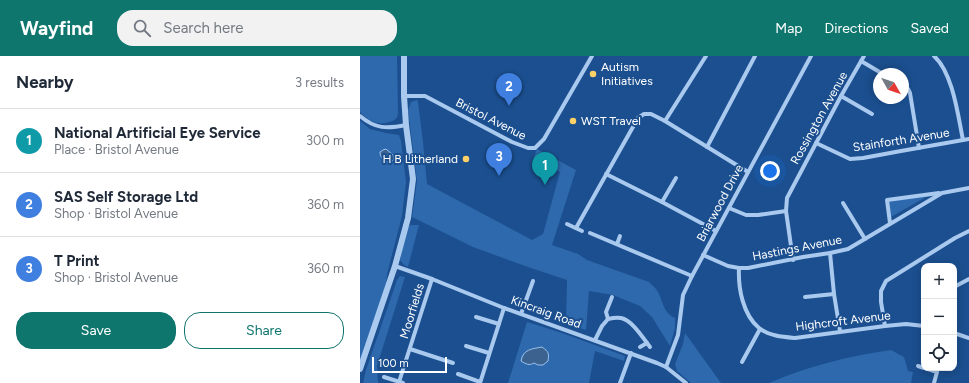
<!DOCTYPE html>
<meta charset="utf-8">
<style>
:root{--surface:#fff;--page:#f2f2f3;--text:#1f2937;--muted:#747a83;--line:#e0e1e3;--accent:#0f766e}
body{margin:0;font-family:Figtree,sans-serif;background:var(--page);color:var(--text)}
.controls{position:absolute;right:12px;bottom:12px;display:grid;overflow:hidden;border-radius:8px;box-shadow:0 2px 10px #0003}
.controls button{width:36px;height:36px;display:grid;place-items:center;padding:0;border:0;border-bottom:1px solid var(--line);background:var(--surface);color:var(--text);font:20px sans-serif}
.compass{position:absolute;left:513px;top:12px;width:36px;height:36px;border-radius:50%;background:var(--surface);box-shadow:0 2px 10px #0003;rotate:130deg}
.scale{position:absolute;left:12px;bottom:10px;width:75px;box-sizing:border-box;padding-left:4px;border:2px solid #fff;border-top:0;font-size:11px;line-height:14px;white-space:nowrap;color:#fff;-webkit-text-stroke:3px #1b4f8f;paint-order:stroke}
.you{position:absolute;left:410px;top:115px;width:14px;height:14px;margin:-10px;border:3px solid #fff;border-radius:50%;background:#1a73e8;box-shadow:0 0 0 6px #1a73e833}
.badge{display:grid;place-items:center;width:26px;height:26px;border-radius:50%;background:var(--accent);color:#fff;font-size:13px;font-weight:700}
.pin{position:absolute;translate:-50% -33px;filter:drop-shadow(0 1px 2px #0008)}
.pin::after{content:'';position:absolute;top:21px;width:14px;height:12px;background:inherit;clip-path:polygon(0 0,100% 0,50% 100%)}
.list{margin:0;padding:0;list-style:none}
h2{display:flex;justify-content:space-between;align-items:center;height:52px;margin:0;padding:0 16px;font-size:17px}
h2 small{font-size:13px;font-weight:400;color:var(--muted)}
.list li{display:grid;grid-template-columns:26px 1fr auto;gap:12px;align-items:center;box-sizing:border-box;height:64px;padding:0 16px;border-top:1px solid var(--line)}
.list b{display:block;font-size:15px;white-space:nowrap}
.list p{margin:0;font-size:13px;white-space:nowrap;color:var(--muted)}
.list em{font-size:13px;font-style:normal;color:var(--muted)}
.actions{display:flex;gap:8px;padding:12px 16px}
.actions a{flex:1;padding:9px 0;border:1px solid var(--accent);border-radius:16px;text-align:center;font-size:14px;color:var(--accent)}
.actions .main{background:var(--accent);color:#fff}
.icon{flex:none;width:22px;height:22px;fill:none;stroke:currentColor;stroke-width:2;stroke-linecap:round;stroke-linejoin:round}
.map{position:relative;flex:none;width:609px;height:327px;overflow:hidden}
header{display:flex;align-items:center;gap:24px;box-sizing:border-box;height:56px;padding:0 20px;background:var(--accent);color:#fff}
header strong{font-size:19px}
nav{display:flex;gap:22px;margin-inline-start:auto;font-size:14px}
.search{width:280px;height:36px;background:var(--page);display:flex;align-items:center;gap:10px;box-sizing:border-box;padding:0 14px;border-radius:16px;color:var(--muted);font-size:15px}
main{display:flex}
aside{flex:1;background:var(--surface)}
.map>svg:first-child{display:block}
.green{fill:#2e69ad}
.water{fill:#3c6290;stroke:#9cc4f0}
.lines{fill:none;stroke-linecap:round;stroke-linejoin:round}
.minor{stroke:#a9c9ee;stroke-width:4}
.tertiary{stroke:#a9c9ee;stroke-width:6}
.poi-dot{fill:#ffd166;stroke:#1b4f8f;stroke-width:1.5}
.labels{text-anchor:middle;stroke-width:4;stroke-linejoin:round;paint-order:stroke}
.poi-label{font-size:12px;fill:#fff;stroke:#1b4f8f;text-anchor:start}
.street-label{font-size:12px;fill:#fff;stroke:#1b4f8f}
</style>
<header>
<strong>Wayfind</strong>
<div class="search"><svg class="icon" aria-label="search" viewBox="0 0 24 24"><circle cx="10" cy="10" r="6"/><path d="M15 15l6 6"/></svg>Search here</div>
<nav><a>Map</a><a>Directions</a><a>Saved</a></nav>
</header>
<main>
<aside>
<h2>Nearby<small>3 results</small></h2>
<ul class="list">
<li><span class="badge" style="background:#0f9aa8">1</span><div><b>National Artificial Eye Service</b><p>Place · Bristol Avenue</p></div><em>300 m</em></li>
<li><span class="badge" style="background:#3f7fe0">2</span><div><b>SAS Self Storage Ltd</b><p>Shop · Bristol Avenue</p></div><em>360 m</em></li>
<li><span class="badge" style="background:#3f7fe0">3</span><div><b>T Print</b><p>Shop · Bristol Avenue</p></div><em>360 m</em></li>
</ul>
<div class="actions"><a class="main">Save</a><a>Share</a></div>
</aside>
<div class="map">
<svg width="609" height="327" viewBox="0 0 609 327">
<rect width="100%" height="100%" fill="#1b4f8f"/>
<g class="green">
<path d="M0 0H37L38 58C37 63 34 65 29 66 17 70 8 64 0 56Z"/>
<path d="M57 44 58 46 63 86 67 128 172 184 183 178 200 116 174 101 177 93 216 114 192 189 218 198 227 204 289 226C291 228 294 231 296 233 304 244 301 255 315 262V272L310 290 292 261 280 250 253 239 229 235 226 274 206 268 207 224 165 210 113 191 52 161 57 125 48 54 51 46Z"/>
<polygon points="0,65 10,73 26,77 39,79 41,85 46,126 42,160 27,218 26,234 0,313"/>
<polygon points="566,141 529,162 527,144"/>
<path d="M52 169H59L48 211 44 209 40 204C41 198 46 174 49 170 50 169 51 169 52 169Z"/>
<polygon points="40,220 45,221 17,310 18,327 3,327 6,314 37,224"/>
<polygon points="167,266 202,277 265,300 264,305 235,295 229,327 148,327"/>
<polygon points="325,277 361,327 331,327 317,315 315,308 323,288"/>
<path d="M531 294 544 301 548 315 553 316 551 327H409C448 310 489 300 531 294Z"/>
</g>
<g class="water">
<path d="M26 93 33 99 34 103 32 105 29 107C24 104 20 102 20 96L23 94Z"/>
<path d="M182 291C189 296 189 297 188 305L183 309H178L174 307C169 310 166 308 161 305 163 293 172 293 182 291Z"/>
</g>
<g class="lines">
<g class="minor">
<path d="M574 0C593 17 598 60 603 84"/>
<polyline points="501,5 523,18"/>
<polyline points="543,30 548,33 550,37 559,92"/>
<polyline points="44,40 65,40 152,86 168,92 175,92 184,83 232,0"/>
<polyline points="481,40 512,58"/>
<path d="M0 60C15 73 27 73 46 69"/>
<polyline points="305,65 346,0"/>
<polyline points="456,87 490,103 503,102 541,95 609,83"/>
<polyline points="347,91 395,0"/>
<polyline points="246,118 302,146 356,175"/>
<polyline points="302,146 316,122"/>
<polyline points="483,147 505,183"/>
<polyline points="369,152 386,159 398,159 426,155"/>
<polyline points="530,167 527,144 579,137"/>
<polyline points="207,168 222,175"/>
<polyline points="216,172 278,62 284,58 291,58 305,65 388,116"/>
<polyline points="230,177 332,220"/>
<polyline points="257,188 260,180"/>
<polyline points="470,197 474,238 480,275"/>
<polyline points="343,199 368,210 379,212 388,212 443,201 470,197 488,193 582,137 609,132"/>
<polyline points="433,204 426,155 427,142 481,40 504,0"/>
<polyline points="35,210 72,223 144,252 297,307 306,311 326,327"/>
<path d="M379 212C378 232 383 259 399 272 409 280 423 281 435 282L525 270 546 268 564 270"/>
<polyline points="594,231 609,223"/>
<polyline points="445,241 474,238"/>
<polyline points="161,258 173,225"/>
<polyline points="116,261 139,268"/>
<polyline points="248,263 246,256 252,241"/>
<polyline points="525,270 521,246 521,235 526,225 595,182 609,175"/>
<polyline points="594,277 609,282"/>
<path d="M235 284 242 270 248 263C252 262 256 261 261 262 272 264 283 282 290 291"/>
<polyline points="106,290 129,297"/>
<polyline points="280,291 287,287"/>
<polyline points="50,293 93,307"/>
<polyline points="382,306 400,273"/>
<polyline points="558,310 564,312"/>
<polyline points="306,311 318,279 323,239 332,220 451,0"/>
<polyline points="565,312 577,316 574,327"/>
<polyline points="98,318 120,326"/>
<polyline points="24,321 43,327"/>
<polyline points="39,326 72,223"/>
<polyline points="120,327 144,252"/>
<polyline points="260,327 271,297"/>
</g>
<polyline class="tertiary" points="0,313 35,210 48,162 53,123 46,69 44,40 44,0"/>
</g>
<g class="poi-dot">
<circle cx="233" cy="18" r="4"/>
<circle cx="213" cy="65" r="4"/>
<circle cx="106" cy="103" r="4"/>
</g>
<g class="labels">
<g class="poi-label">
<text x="241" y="15">Autism<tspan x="241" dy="14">Initiatives</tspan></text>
<text x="221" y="69">WST Travel</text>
<text x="98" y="107" text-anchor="end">H B Litherland</text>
</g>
<g class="street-label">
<text transform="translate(459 62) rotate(-61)" y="4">Rossington Avenue</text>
<text transform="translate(131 63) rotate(27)" y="4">Bristol Avenue</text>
<text transform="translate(541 84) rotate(-9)" y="4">Stainforth Avenue</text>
<text transform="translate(360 147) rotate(-62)" y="4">Briarwood Drive</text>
<text transform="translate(437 192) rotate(-11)" y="4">Hastings Avenue</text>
<text transform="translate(52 255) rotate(-73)" y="4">Moorfields</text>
<text transform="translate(186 256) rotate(20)" y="4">Kincraig Road</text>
<text transform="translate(483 265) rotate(-7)" y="4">Highcroft Avenue</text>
</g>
</g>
</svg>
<div class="controls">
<button>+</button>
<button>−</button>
<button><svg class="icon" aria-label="locate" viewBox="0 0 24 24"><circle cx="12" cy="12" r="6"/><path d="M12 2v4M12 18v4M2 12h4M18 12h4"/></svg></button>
</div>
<svg class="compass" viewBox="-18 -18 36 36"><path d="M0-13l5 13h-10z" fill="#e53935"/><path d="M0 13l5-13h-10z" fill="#747a83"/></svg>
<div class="scale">100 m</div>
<div class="you"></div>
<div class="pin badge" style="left:185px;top:129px;background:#0f9aa8">1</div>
<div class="pin badge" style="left:149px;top:50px;background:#3f7fe0">2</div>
<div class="pin badge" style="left:139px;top:120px;background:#3f7fe0">3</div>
</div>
</main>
